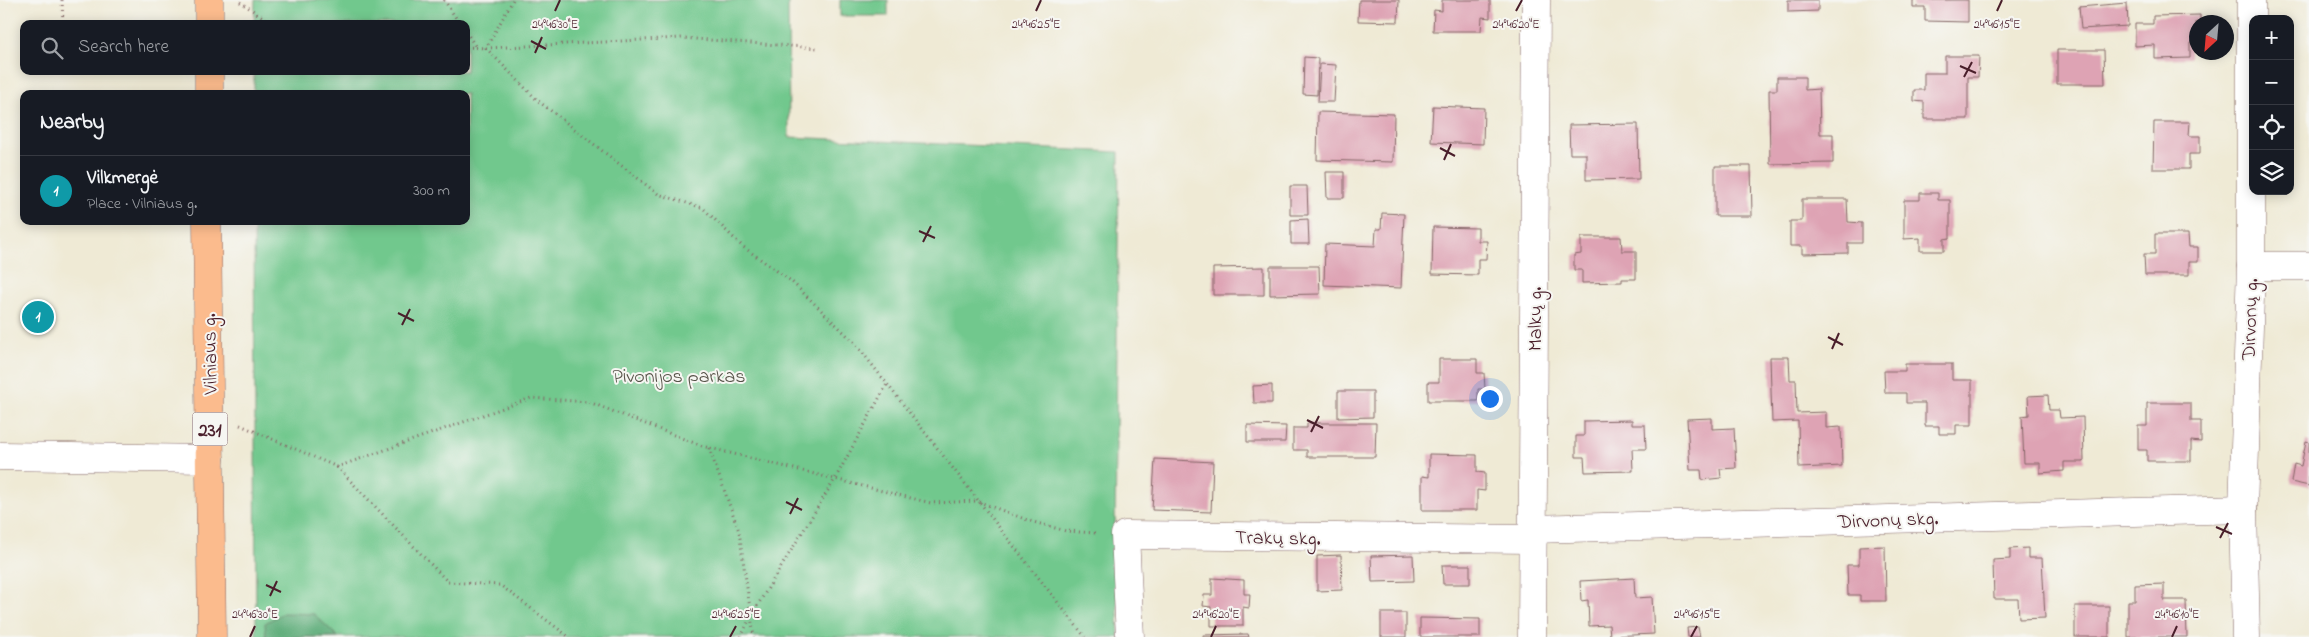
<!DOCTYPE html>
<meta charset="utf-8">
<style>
:root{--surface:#171b24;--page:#20242c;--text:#f1f3f6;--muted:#9ea1a6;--line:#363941;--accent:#ea580c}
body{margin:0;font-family:"Indie Flower",sans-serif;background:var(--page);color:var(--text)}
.controls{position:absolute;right:15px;top:15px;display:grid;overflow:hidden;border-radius:10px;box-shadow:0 2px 12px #0003}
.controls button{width:45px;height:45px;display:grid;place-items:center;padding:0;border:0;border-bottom:1px solid var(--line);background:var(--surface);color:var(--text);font:25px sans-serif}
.compass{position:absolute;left:2189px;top:15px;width:45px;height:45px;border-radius:50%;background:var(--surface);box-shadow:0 2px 12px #0003;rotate:206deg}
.you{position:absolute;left:1489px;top:398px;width:18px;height:18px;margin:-12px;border:4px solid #fff;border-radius:50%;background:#1a73e8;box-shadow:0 0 0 8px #1a73e833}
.badge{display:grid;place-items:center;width:32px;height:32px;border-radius:50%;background:var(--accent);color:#fff;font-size:16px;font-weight:700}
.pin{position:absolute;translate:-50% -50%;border:2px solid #fff;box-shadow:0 1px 5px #0006}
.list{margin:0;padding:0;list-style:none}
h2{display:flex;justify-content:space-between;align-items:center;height:65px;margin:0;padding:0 20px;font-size:21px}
h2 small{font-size:16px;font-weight:400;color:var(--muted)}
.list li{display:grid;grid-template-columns:32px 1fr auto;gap:15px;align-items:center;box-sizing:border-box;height:70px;padding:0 20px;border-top:1px solid var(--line)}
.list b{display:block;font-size:19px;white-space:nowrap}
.list p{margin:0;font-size:16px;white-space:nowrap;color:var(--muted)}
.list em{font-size:16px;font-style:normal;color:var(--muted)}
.icon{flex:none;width:28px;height:28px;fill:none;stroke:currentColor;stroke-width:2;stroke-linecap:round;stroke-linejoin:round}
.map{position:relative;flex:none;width:2309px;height:637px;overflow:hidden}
.search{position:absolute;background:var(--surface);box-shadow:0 2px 12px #0003;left:20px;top:20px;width:450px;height:55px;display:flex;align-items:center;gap:12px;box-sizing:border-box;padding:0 18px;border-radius:10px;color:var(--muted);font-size:19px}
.panel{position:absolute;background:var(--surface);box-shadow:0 2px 12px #0003;left:20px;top:90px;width:450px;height:135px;border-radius:10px}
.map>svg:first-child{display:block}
.green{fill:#71c88d;stroke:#5e745c}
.forest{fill:#5cac78;stroke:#536652}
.building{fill:#dea3b4}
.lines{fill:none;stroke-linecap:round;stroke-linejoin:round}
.street-casing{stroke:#846666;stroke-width:29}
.primary-casing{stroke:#846666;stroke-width:29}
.path{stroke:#846666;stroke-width:3;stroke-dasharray:1 4;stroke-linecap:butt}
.street{stroke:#fff;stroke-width:28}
.primary{stroke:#fbbb8d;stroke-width:28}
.ticks{fill:none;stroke:#4a1f2b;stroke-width:2}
.labels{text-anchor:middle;stroke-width:4;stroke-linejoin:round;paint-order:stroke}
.shield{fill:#f6f6f2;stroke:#7e6067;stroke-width:1}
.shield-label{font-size:19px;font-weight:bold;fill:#4a1f2b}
.street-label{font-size:20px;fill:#4a1f2b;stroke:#f6f6f2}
.park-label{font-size:20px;fill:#565248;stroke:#f6f6f2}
.ticks-label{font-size:12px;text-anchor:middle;fill:#4a1f2b;stroke:#f6f6f2;stroke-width:4;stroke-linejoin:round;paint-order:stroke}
</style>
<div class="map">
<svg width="2309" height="637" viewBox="0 0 2309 637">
<rect width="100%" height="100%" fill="#f6f6f2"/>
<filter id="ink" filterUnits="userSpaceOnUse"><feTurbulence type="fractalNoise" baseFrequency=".02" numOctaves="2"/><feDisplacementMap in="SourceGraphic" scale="10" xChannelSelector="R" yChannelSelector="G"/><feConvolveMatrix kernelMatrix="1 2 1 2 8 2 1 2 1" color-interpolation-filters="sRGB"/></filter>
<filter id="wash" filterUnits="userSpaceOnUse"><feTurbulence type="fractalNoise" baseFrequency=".0096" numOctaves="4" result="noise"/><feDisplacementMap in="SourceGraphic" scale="20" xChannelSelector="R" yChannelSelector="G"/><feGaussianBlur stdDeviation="1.12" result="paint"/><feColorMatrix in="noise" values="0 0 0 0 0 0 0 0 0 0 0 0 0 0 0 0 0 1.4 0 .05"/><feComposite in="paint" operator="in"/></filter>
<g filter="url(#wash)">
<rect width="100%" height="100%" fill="#efead5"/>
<g class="green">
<polygon points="255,0 788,0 789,137 1119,152 1115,540 1119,637 256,637 254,221 466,221 466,94 254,94 254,71 466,71 466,24 254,24"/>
<rect x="840" y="0" width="48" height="16"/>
</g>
<polygon class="forest" points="283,613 314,614 338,637 266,637 265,623"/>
<g id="blocks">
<g class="building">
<polygon points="1359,0 1399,0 1398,22 1358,21"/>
<polygon points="1442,0 1490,0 1490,18 1482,17 1481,31 1433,31 1434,10 1442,11"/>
<polygon points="1788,0 1818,0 1818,11 1788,12"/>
<polygon points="1913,0 1968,0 1968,22 1925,21 1925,7 1913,7"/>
<polygon points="2127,3 2128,26 2081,29 2079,7"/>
<polygon points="2200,15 2200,22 2196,22 2196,43 2190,43 2190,58 2155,59 2155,45 2135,46 2135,24 2153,24 2153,16"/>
<polygon points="2057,50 2104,50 2105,84 2057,84"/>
<polygon points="1945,56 1979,56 1978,77 1968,77 1968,119 1924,119 1924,102 1914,101 1914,90 1924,90 1924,73 1945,73"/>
<polygon points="1304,57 1318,58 1317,95 1303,94"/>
<polygon points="1320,64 1336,65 1334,102 1318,102"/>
<polygon points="1777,77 1805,77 1805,90 1819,89 1820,134 1833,134 1833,163 1770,164 1769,90 1777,90"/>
<polygon points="1433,106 1484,108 1483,144 1431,142"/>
<polygon points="1318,112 1394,114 1393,162 1317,160"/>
<polygon points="2154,122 2190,122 2189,136 2200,136 2200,154 2189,154 2189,169 2153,169"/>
<polygon points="1638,124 1639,179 1586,180 1586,154 1570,154 1569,125"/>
<polygon points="1715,166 1751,166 1752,216 1715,216"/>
<polygon points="1326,172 1344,172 1344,198 1327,198"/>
<polygon points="1290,186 1307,186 1308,215 1290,215"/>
<polygon points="1920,193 1938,193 1938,200 1950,200 1950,238 1944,239 1944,251 1920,251 1920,238 1904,239 1904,200 1920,200"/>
<polygon points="1802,199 1847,199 1848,222 1862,223 1862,243 1848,243 1848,253 1802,254 1802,246 1790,246 1790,221 1802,221"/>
<polygon points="1382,213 1404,214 1401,288 1324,285 1325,244 1375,246 1376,229 1381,229"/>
<polygon points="1308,219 1309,244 1291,244 1291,220"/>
<polygon points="1433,227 1478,228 1478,241 1487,241 1486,259 1478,259 1478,275 1432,274"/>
<polygon points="2155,234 2188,234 2189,247 2198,247 2198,262 2189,262 2189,275 2145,275 2144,254 2155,254"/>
<polygon points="1581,237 1621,237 1622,251 1636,251 1636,279 1622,279 1622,282 1582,283 1582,270 1574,270 1574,255 1581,254"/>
<polygon points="1270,266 1319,266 1320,294 1270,295"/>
<polygon points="1264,267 1264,295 1213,295 1213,268"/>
<polygon points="1770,357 1789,357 1790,380 1796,380 1797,413 1826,412 1826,428 1841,427 1842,466 1799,468 1798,421 1772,422"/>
<polygon points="1439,359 1477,359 1477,373 1484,373 1485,389 1478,389 1478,401 1428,401 1428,382 1439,382"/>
<polygon points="1905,364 1952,364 1952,380 1972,380 1972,425 1956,425 1956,434 1939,434 1939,426 1925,426 1925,403 1906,403 1906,393 1885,393 1884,371 1905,371"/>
<polygon points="1272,385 1272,403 1254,403 1253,386"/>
<polygon points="1338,391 1373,391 1373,417 1338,418"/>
<polygon points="2048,395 2049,410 2059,410 2060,418 2083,417 2084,462 2064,462 2064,471 2040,473 2040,463 2024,463 2022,416 2029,415 2028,396"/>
<polygon points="2147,403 2191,403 2191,421 2201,421 2201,442 2191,441 2191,461 2147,461 2147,450 2138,450 2138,426 2147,426"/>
<polygon points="1712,418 1712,429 1734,428 1736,468 1720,469 1721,478 1702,480 1701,470 1690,470 1687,419"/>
<polygon points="1632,420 1632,425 1645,425 1646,449 1632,449 1633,471 1585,472 1584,457 1576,457 1576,436 1584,436 1584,421"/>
<polygon points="1307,423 1376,423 1375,457 1307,457 1307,450 1293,450 1293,428 1307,428"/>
<polygon points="1247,425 1286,426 1285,442 1247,442"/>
<polygon points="2306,441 2309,442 2309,486 2291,482 2294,464 2301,466"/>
<polygon points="1429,454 1477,455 1477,472 1485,473 1485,491 1477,490 1477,510 1422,510 1422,476 1429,477"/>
<polygon points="1155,459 1213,462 1211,512 1152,510"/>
<polygon points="1885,546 1886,601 1860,601 1860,595 1848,595 1847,565 1859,565 1859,547"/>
<polygon points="2028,548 2028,558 2042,558 2045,618 2019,619 2018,599 1994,599 1993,560 2010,559 2010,549"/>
<polygon points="1341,555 1342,590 1317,591 1317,556"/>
<polygon points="1413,555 1414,581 1372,582 1371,556"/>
<polygon points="1442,565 1470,565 1470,584 1443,584"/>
<polygon points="1212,578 1244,580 1244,594 1250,594 1249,608 1243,607 1243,626 1211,626 1211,607 1203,606 1204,595 1212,595"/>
<polygon points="1634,578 1635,598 1652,597 1654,634 1610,636 1609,625 1589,626 1588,600 1581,601 1580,581"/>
<polygon points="2164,584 2164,600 2186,600 2187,637 2128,637 2128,601 2135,601 2135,585"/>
<rect x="2075" y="606" width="34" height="31"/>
<rect x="1381" y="613" width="25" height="24"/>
<polygon points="1420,618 1480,619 1480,637 1420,637"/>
<polygon points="1698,627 1700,637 1688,637 1687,628"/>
<polygon points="1248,634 1249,637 1203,637 1203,635"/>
</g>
</g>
</g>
<g filter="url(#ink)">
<use href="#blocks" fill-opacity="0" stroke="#846666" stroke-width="1"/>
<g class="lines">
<g class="street-casing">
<g id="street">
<polyline points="2251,266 2309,266"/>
<polyline points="0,456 210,459"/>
<polyline points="1533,529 2243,509"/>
<polyline points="1130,637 1125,535 1533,539"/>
<polyline points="1532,637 1536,0"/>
<polyline points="2246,637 2243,509 2251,266 2251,0"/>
</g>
</g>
<g class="primary-casing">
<g id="primary">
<polyline points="209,24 209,0"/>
<polyline points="209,94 209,71"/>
<polyline points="207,221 212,637"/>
</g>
</g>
<g class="path">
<polyline points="62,0 63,24"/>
<polyline points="444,0 460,24"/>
<polyline points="513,0 486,48 537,100 658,194 703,208 742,246 791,281 855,343 1085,637"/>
<polyline points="240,2 273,24"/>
<polyline points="466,32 476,47"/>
<polyline points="466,47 486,48 682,38 818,48"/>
<polyline points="240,425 337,467 531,398 589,402 702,446 931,503 977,501 1030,521 1066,531 1095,533"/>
<polyline points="709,448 739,531 754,637"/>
<polyline points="337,467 448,582 500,585 569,637"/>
<polyline points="741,637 751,616 835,479 887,384"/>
</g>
<use href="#street" class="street"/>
<use href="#primary" class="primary"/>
</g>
</g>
<path class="ticks" d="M555 11 560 0M1036 11 1041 0M1516 11 1522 0M1997 11 2002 0M531 41 546 49M535 53 542 37M1960 66 1976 73M1964 77 1972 62M1440 148 1455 156M1444 160 1451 144M919 231 935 238M923 242 931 226M398 313 414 321M402 325 410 309M1828 337 1843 345M1832 349 1839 333M1307 420 1323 428M1311 432 1319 416M786 502 802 510M790 514 798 498M2216 527 2232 534M2220 538 2228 523M266 585 281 592M270 596 277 581M250 637 255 626M730 637 736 626M1211 637 1216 626M1691 637 1697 626M2172 637 2177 626"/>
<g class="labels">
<rect class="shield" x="192.5" y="412.5" width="35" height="33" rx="4"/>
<g class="shield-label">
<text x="210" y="436">231</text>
</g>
<g class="street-label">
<text transform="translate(1534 319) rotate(-90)" y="7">Malkų g.</text>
<text transform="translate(2249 319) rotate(-88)" y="7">Dirvonų g.</text>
<text transform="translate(209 354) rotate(-91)" y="7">Vilniaus g.</text>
<text transform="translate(1888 519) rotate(-2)" y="7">Dirvonų skg.</text>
<text transform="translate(1278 537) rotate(1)" y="7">Trakų skg.</text>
</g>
<g class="park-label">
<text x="679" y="382">Pivonijos parkas</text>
</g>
</g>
<g class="ticks-label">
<text x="555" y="28">24°46'30"E</text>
<text x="1036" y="28">24°46'25"E</text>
<text x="1516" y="28">24°46'20"E</text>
<text x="1997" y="28">24°46'15"E</text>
<text x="255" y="618">24°46'30"E</text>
<text x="736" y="618">24°46'25"E</text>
<text x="1216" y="618">24°46'20"E</text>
<text x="1697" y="618">24°46'15"E</text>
<text x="2177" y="618">24°46'10"E</text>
</g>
</svg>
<div class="controls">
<button>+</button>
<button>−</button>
<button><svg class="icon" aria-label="locate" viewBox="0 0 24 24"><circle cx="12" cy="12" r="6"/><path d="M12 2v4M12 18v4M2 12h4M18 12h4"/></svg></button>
<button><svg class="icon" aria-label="layers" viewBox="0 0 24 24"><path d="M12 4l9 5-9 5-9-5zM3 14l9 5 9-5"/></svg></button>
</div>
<svg class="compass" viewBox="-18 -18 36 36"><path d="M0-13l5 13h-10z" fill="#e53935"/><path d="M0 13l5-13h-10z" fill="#9ea1a6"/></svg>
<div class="you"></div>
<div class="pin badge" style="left:38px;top:317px;background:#0f9aa8">1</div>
<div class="search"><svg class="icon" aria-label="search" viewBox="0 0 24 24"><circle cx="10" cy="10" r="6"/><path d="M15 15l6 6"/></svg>Search here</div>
<section class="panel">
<h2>Nearby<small></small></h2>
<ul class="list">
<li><span class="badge" style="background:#0f9aa8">1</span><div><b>Vilkmergė</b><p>Place · Vilniaus g.</p></div><em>300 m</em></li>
</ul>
</section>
</div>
